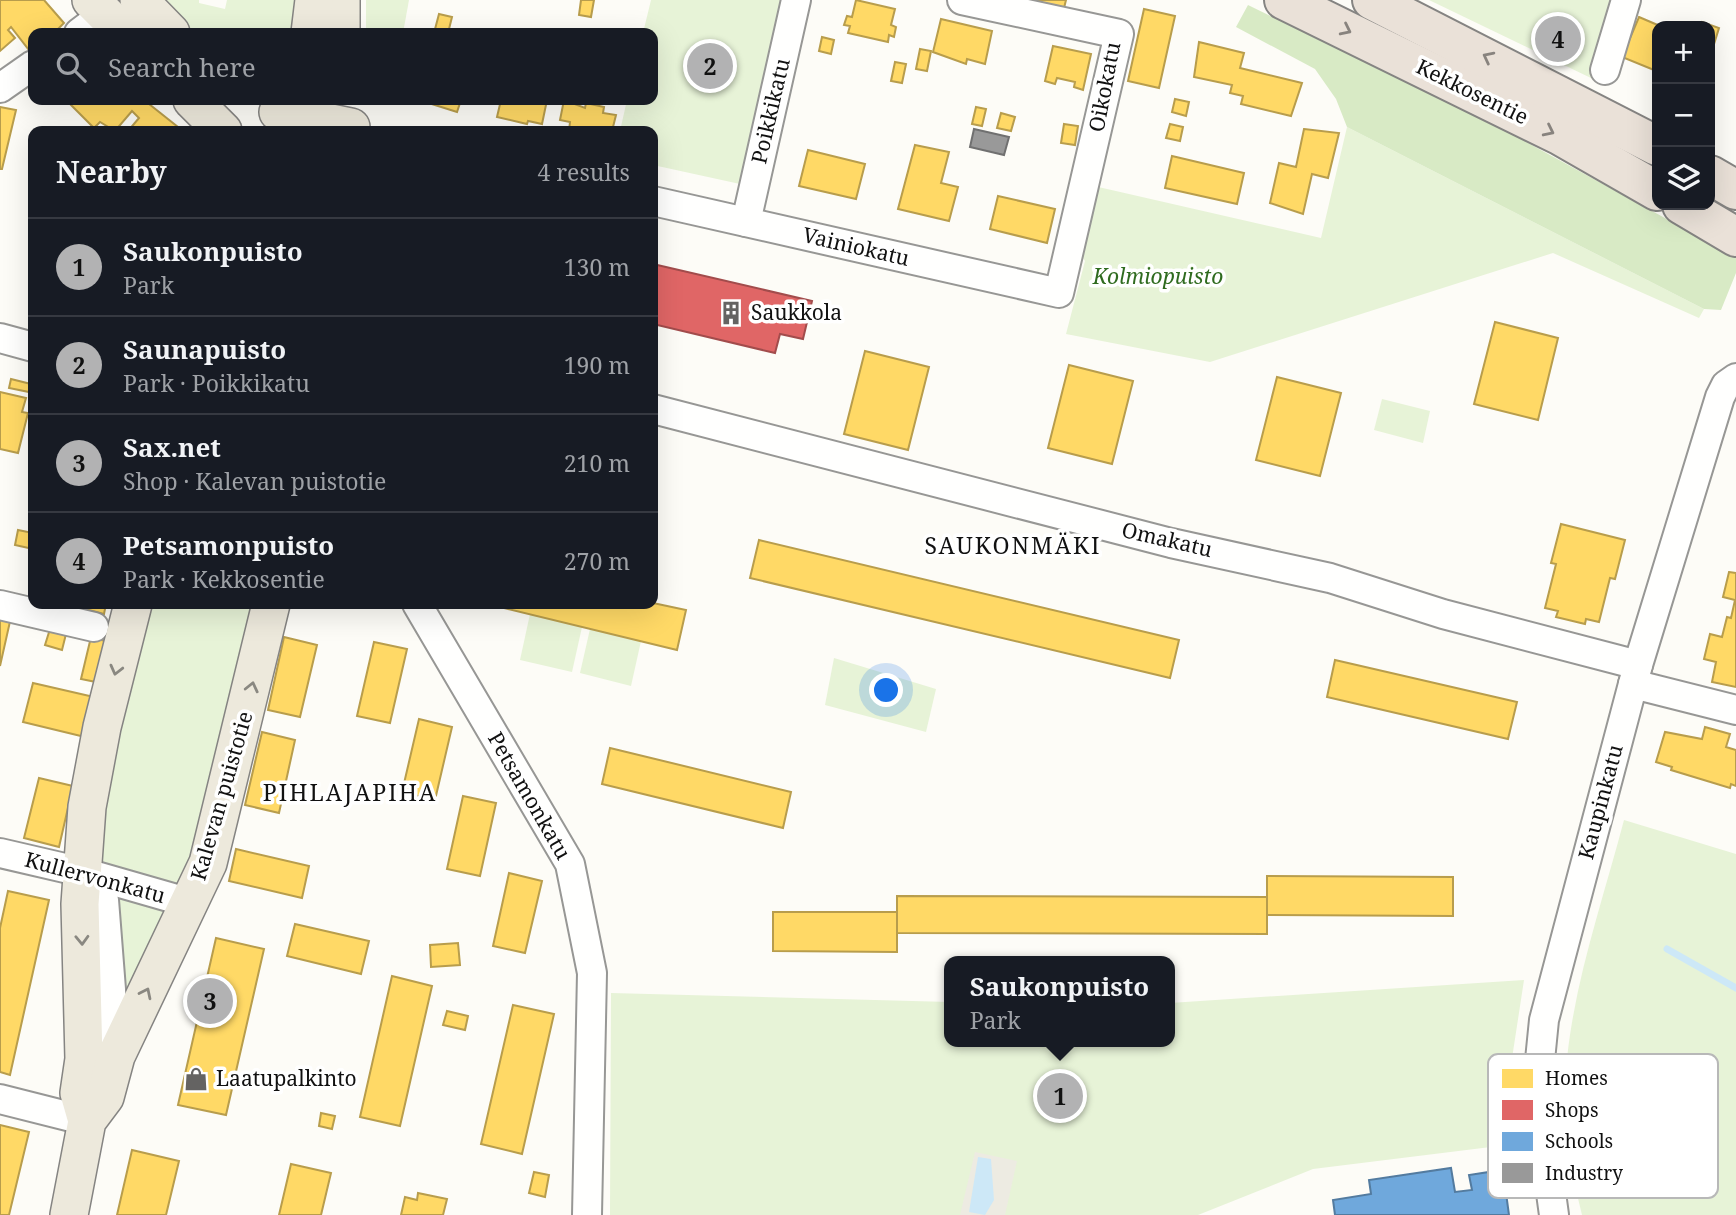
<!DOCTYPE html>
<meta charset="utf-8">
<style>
:root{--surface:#171b24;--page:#242831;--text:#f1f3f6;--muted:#9ea1a6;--line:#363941;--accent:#b2b2b3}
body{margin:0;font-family:"Noto Serif",serif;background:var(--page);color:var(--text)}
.controls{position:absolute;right:21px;top:21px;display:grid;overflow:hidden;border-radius:14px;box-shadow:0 7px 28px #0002}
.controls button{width:63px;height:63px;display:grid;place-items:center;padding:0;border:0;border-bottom:2px solid var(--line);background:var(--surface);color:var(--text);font:35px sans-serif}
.you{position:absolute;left:887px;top:691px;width:24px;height:24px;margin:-18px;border:5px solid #fff;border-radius:50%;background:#1a73e8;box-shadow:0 0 0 10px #1a73e833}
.badge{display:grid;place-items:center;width:46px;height:46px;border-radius:50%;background:var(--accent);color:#111;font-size:23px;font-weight:700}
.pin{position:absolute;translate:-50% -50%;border:4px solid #fff;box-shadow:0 2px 7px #0006}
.popup{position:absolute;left:944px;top:956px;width:231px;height:91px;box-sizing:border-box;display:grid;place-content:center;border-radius:14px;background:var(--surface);filter:drop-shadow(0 2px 5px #0005);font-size:23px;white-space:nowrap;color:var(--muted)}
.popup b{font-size:26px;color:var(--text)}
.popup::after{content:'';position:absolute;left:50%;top:100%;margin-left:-14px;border:14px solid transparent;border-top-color:var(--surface)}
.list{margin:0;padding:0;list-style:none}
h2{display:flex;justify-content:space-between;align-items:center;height:91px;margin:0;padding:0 28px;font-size:30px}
h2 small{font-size:23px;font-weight:400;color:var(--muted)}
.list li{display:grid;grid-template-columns:46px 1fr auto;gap:21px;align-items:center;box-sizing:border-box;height:98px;padding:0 28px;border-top:2px solid var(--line)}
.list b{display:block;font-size:26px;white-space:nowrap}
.list p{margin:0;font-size:23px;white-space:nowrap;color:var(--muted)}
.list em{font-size:23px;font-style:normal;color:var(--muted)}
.icon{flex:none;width:38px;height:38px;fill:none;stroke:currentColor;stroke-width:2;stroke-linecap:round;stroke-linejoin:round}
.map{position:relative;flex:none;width:1736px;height:1215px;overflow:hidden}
.search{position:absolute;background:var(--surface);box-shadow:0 7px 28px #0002;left:28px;top:28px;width:630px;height:77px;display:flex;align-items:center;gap:18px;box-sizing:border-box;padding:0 24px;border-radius:14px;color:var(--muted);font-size:26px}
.panel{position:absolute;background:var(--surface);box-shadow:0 7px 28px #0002;left:28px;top:126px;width:630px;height:483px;border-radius:14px}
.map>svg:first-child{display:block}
.green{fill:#e7f3d7}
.forest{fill:#d8eac5}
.plaza{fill:#edebe2}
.water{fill:#cde8f7}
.homes{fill:#ffd966;stroke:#b89d4c;stroke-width:2}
.shops{fill:#e06666;stroke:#a24c4c;stroke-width:2}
.schools{fill:#6fa8dc;stroke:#537b9f;stroke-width:2}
.industry{fill:#999;stroke:#707070;stroke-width:2}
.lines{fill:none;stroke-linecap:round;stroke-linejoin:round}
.stream{stroke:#cde8f7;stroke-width:7}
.minor-casing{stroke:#979795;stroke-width:32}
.major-casing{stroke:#858482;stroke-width:40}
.highway-casing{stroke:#858482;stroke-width:42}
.minor{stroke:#fffffe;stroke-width:28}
.major{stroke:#ede9dc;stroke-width:37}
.highway{stroke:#eae1d8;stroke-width:38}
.oneway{stroke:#88837e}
.oneway2{stroke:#8a8881}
.labels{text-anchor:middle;stroke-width:7;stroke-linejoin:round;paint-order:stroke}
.street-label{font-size:21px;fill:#111;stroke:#fff}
.park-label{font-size:21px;font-style:italic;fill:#2f6b1f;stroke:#fff}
.poi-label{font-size:21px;fill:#111;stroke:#fff;text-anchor:start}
.neighbourhood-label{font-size:23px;letter-spacing:2px;fill:#111;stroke:#fff}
.key{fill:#fff;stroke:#b8b8b8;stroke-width:2}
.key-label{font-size:19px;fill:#111}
</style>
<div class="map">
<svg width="1736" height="1215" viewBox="0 0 1736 1215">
<rect width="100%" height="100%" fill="#fdfcf7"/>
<g class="green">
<polygon points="163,0 199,0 199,3 225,9 227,0 305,0 300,33 195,33"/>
<polygon points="366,0 409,0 403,33 366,33"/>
<polygon points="651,0 784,0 740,184 653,165 653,131 620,131 627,100 653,100 653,33 643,33"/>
<polygon points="1429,0 1616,0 1593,79"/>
<polygon points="1347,127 1704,309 1699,318 1553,253 1210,362 1066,334 1085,261 1079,252 1094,186 1321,238"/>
<polygon points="1382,399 1430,411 1423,443 1374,430"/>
<polygon points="144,604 256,604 196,847 178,885 110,871 99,858 93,824"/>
<polygon points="530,614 582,627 572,672 520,660"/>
<polygon points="590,629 641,641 631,686 580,673"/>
<polygon points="834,658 936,689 926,732 825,705"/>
<path d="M1624 820 1736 854V1215H1582C1573 1178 1565 1136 1565 1098 1565 1007 1601 908 1624 820Z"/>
<polygon points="114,895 169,909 124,1003"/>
<polygon points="1524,980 1511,1065 1515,1144 1313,1169 1198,1215 610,1215 611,993 950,1002 950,1042 1170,1042 1170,1003"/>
</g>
<polygon class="forest" points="1248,5 1499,127 1736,257 1736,273 1721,310 1704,309 1347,127 1336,99 1315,69 1236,27"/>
<polygon class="plaza" points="975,1152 1017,1161 1005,1215 960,1215"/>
<polygon class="water" points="978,1157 991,1159 994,1200 985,1215 969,1212"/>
<g class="homes">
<polygon points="0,0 44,0 64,23 54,33 33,33 33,47 29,50 11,27 8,30 15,38 0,51"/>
<polygon points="581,0 594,0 591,17 579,15"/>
<polygon points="856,0 895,9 891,25 896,27 894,37 889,35 888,42 848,33 850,26 844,25 847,16 852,17"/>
<polygon points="1028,0 1066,0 1064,8"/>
<polygon points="1144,9 1175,16 1159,88 1128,81"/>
<polygon points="439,14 452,17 448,33 434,33"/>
<polygon points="1639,17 1660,26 1657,26 1654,70 1622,57"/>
<polygon points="941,19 992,31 985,64 967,59 966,64 933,52"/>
<polygon points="1702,22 1719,28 1710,57 1710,26 1700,26"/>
<polygon points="822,37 834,40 831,54 819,51"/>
<polygon points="1199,42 1244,53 1240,68 1302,83 1291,116 1241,104 1243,96 1230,93 1232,85 1194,77"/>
<polygon points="1053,46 1091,54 1083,90 1074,87 1075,82 1057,78 1055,84 1045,81"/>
<polygon points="920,49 931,51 927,71 916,69"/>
<polygon points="895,62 906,64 902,83 891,81"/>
<polygon points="1175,99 1189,102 1186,116 1172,112"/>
<polygon points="66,100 144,100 183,131 128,131 139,118 132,111 115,131 100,122 94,128"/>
<polygon points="419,100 461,100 457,112"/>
<polygon points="501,100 547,100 542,124 528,121 527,124 497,117"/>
<polygon points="564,100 585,108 586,103 604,107 603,113 616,115 612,131 569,131 570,122 560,120"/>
<polygon points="0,107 16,110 2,169 0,169"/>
<polygon points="976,107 986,109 982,126 972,124"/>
<polygon points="1001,113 1015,117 1011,131 997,128"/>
<polygon points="1064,124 1078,126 1075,145 1061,143"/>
<polygon points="1170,124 1183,127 1180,141 1166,138"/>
<polygon points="1304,129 1339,133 1328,178 1312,174 1303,214 1270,203 1279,163 1296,167"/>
<polygon points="915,145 949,152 941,183 958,187 949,221 898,209"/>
<polygon points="808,150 865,164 856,199 799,186"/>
<polygon points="1172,156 1244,173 1237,204 1165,188"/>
<polygon points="998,196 1055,209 1047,243 990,229"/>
<polygon points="1495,322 1558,338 1538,420 1474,404"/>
<polygon points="865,351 929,367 908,450 844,434"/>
<polygon points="1069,365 1133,381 1112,464 1048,448"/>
<polygon points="1277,377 1341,393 1320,476 1256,460"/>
<polygon points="11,379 31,384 29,392 9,388"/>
<polygon points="0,392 26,398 22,412 28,413 18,453 0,449"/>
<polygon points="1561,524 1625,540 1615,579 1610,578 1599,622 1586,619 1585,624 1556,617 1558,611 1545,608 1556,564 1551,563"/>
<polygon points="18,530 33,533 33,549 15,545"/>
<polygon points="759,540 1179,640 1170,678 750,578"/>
<polygon points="1729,572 1736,573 1736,687 1712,682 1716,662 1704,659 1710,634 1722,637 1727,617 1731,618 1735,600 1723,597"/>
<polygon points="653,603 686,610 677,650 496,606 497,604"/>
<polygon points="66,604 106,604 104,614"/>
<polygon points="0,615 11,617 0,666"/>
<polygon points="50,629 66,634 62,650 45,645"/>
<polygon points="91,637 105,641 96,682 81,679"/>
<polygon points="284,637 317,645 300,717 268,710"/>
<polygon points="374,642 407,649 390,723 357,716"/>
<polygon points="1335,660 1517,702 1508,739 1327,697"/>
<polygon points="33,683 94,697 85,737 23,722"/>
<polygon points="419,719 452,727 435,800 402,792"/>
<polygon points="1705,727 1730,734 1726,747 1736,750 1736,786 1731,784 1730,788 1671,770 1672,767 1656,762 1665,732 1702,739"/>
<polygon points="262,732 295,740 279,813 245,805"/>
<polygon points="610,748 791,792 783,828 602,784"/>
<polygon points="39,778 73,786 59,847 24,838"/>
<polygon points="463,796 496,803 480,876 447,869"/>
<polygon points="236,849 309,866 302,898 229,881"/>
<polygon points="509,873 542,881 525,953 493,946"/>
<polygon points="1267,876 1453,877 1453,916 1267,915"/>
<polygon points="8,891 49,900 10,1075 0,1072 0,928"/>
<polygon points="897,896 1267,897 1267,934 897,933"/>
<polygon points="773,912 897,912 897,952 773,951"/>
<polygon points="295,924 369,941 361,974 287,956"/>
<polygon points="216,938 264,949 226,1115 178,1105"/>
<polygon points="458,943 460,965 431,967 430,945"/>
<polygon points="392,976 432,986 400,1126 360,1117"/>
<polygon points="513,1005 554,1014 522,1154 481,1144"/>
<polygon points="447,1011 468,1016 465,1030 443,1025"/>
<polygon points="321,1113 335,1116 332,1129 319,1126"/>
<polygon points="0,1125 29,1132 9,1215 0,1215"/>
<polygon points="132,1150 179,1161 166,1215 117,1215"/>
<polygon points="291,1164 331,1173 321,1215 279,1215"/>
<polygon points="534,1172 549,1175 545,1197 529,1193"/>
<polygon points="418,1193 447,1199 443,1215 401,1215 405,1197 417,1200"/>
</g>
<polygon class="shops" points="653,264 812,301 803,339 780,334 775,353 653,324"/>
<polygon class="schools" points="1451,1168 1455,1192 1472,1190 1469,1175 1489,1172 1490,1180 1504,1178 1509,1215 1335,1215 1333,1200 1371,1194 1369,1180"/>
<polygon class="industry" points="974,129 1009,137 1004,155 970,147"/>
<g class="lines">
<polyline class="stream" points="1667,949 1736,988"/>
<g class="minor-casing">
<g id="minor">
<polyline points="79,33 104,14"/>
<polyline points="1605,70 1626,0"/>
<polyline points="0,88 33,65"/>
<polyline points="653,201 1059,293 1119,34 962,0"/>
<polyline points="746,222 796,0"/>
<polyline points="0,338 33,347"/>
<polyline points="653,409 1171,543 1330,578 1443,614 1638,665"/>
<polyline points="417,604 570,864 592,973 587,1215"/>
<polyline points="0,605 94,627"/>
<polyline points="1633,684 1736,710"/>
<polyline points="0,853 82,872 190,903"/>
<polyline points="82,872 104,900 116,1053"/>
<polyline points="0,1099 87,1121"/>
<polyline points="1554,1215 1537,1090 1544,1020 1638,665 1720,397 1726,385 1736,378"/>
</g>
</g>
<g class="major-casing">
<g id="major">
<polyline points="91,0 124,33"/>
<polyline points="139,0 171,33"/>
<polyline points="341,0 341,33"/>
<polyline points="310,33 314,0"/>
<polyline points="192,100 223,131"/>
<polyline points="278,112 351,127"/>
<polyline points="87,1121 79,1093 84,1059 80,904 87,807 102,727 133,604"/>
<polyline points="69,1215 87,1121 105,1097 116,1056 208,863 271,604"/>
</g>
</g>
<g class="highway-casing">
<g id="highway">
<polyline points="1284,0 1561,136 1657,191"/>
<polyline points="1372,0 1657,146"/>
<polyline points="1710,175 1736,190"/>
<polyline points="1682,205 1736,237"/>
</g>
</g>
<use href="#minor" class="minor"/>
<use href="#major" class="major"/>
<use href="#highway" class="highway"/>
</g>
<defs><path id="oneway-chevron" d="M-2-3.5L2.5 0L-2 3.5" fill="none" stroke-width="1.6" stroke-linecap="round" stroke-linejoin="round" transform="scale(1.75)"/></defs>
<g class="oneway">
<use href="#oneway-chevron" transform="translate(1346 30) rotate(26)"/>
<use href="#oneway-chevron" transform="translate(1488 57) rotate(-153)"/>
<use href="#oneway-chevron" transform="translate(1549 131) rotate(26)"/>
</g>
<g class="oneway2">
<use href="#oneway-chevron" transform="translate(116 670) rotate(104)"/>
<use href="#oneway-chevron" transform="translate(252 687) rotate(-77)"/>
<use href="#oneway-chevron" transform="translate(82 940) rotate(88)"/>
<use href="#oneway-chevron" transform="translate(146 993) rotate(-64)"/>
</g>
<defs>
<g id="building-bare" transform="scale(1.89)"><path d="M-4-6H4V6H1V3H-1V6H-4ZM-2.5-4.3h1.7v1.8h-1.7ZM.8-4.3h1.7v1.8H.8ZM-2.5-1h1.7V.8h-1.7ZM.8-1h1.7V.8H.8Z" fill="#646362" stroke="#fff" stroke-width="2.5" paint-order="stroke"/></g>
<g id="shop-bare" transform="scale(1.89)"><path d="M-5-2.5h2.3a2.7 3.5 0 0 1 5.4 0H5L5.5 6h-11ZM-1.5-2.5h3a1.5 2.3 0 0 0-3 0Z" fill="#646362" stroke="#fff" stroke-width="2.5" paint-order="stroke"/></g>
</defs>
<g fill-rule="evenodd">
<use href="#building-bare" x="731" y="313"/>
<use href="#shop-bare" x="196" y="1079"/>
</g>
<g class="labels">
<g class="street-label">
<text transform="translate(1105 87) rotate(-79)" y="7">Oikokatu</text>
<text transform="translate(1472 92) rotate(26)" y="7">Kekkosentie</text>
<text transform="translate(771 111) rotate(-77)" y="7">Poikkikatu</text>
<text transform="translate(856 247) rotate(13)" y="7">Vainiokatu</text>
<text transform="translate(1167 540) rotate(13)" y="7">Omakatu</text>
<text transform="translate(222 796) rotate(-74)" y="7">Kalevan puistotie</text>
<text transform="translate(529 796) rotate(60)" y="7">Petsamonkatu</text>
<text transform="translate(1601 802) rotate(-75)" y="7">Kaupinkatu</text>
<text transform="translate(95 878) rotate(15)" y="7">Kullervonkatu</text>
</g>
<g class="park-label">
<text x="1158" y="284">Kolmiopuisto</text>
</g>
<g class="poi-label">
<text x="751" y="320">Saukkola</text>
<text x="216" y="1086">Laatupalkinto</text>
</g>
<g class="neighbourhood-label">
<text x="1013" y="554">SAUKONMÄKI</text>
<text x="350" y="801">PIHLAJAPIHA</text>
</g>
</g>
<rect x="1488" y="1054" width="230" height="144" rx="10" class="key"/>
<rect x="1502" y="1069" width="31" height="19" fill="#ffd966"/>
<rect x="1502" y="1100" width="31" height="20" fill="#e06666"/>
<rect x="1502" y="1132" width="31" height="19" fill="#6fa8dc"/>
<rect x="1502" y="1163" width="31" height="20" fill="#999"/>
<g class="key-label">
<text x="1545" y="1085">Homes</text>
<text x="1545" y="1117">Shops</text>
<text x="1545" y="1148">Schools</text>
<text x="1545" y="1180">Industry</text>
</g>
</svg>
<div class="controls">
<button>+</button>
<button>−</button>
<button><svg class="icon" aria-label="layers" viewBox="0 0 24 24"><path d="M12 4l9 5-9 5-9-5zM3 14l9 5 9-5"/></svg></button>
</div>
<div class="you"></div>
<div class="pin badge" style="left:1060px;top:1096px">1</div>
<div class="popup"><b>Saukonpuisto</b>Park</div>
<div class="pin badge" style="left:710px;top:66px">2</div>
<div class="pin badge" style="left:210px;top:1001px">3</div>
<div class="pin badge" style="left:1558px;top:39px">4</div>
<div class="search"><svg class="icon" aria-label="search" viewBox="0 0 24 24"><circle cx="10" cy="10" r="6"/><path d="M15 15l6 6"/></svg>Search here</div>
<section class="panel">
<h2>Nearby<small>4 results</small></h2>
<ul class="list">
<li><span class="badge">1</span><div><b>Saukonpuisto</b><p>Park</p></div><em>130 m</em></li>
<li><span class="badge">2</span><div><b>Saunapuisto</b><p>Park · Poikkikatu</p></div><em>190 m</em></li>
<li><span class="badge">3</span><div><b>Sax.net</b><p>Shop · Kalevan puistotie</p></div><em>210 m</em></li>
<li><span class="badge">4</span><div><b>Petsamonpuisto</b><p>Park · Kekkosentie</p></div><em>270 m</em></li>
</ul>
</section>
</div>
